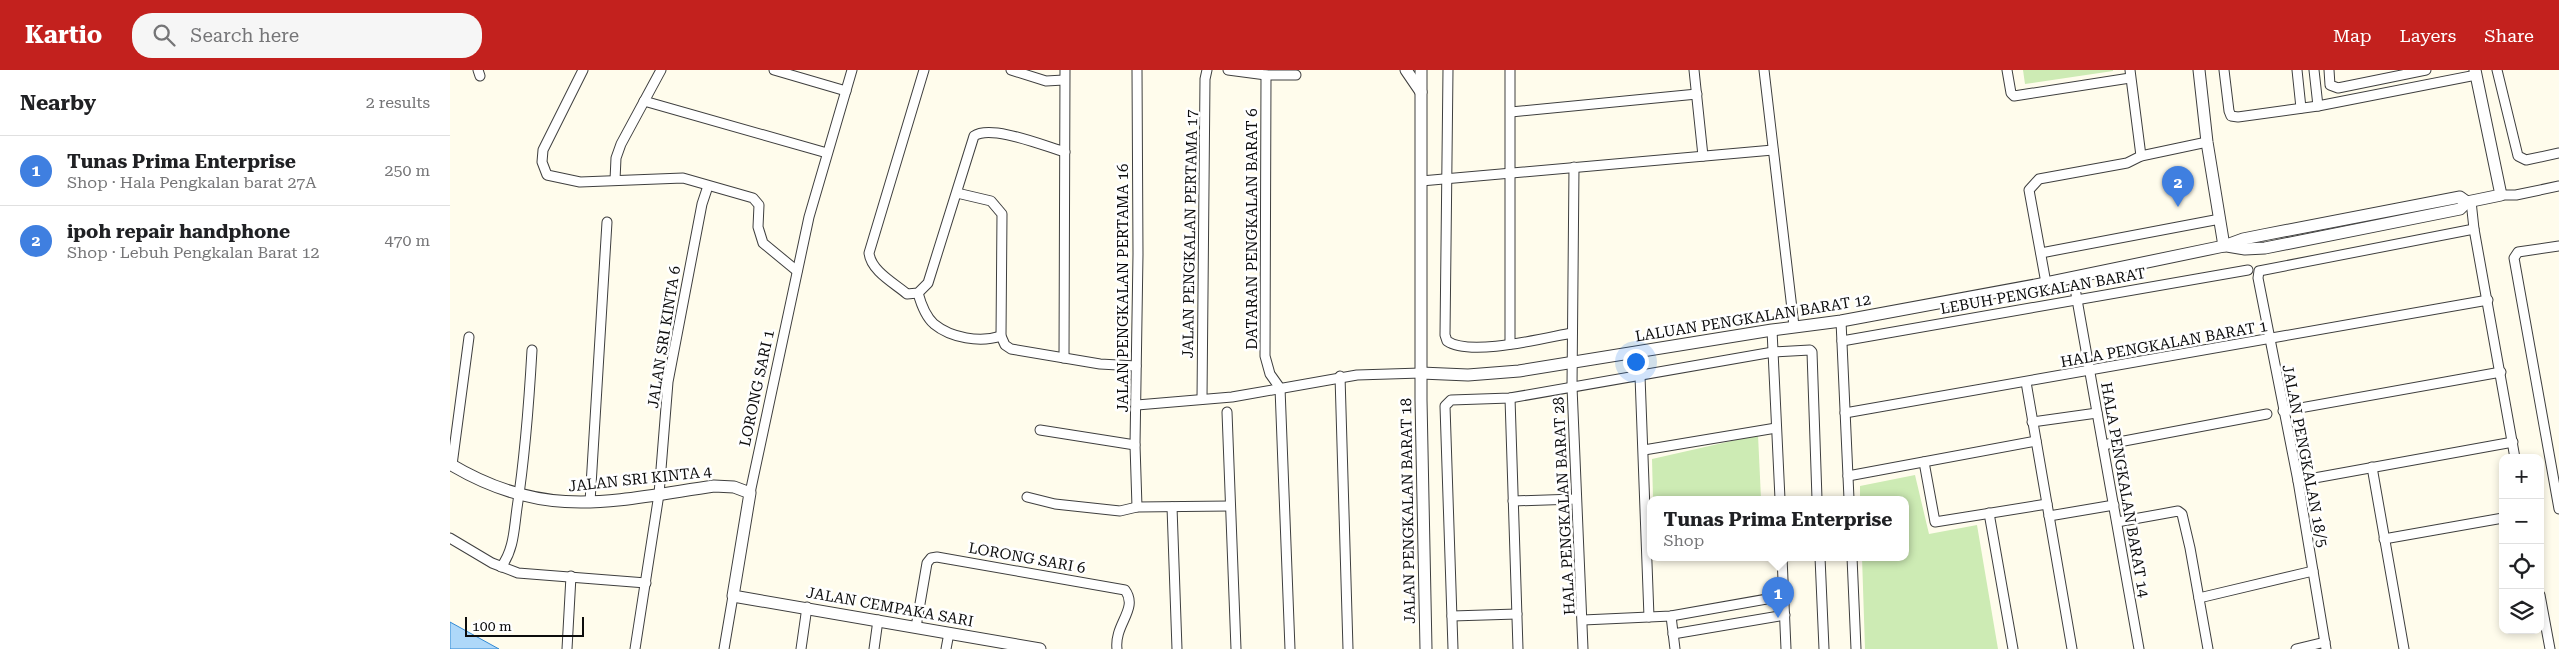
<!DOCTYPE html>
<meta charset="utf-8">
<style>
:root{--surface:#fff;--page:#f6f6f6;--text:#202124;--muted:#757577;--line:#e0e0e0;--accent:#c3211e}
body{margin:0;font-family:"Roboto Serif",serif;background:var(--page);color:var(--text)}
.controls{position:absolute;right:15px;bottom:15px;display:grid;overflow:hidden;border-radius:10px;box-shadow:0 2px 8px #0003}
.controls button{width:45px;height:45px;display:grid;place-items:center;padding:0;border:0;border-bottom:1px solid var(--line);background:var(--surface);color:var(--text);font:25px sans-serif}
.scale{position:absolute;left:15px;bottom:12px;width:119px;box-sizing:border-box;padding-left:5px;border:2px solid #0c0c0c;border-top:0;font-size:14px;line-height:18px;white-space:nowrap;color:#0c0c0c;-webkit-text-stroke:4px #fff;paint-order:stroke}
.you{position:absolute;left:1185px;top:291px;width:18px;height:18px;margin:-12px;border:4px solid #fff;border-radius:50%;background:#1a73e8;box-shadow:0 0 0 8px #1a73e833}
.badge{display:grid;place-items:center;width:32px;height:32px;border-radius:50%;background:var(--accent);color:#fff;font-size:16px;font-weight:700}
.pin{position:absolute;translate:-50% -41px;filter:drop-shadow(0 1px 2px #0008)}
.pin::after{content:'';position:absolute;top:26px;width:18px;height:15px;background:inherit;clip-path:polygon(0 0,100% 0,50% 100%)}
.popup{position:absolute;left:1197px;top:426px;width:262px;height:65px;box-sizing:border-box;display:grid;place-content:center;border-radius:10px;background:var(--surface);filter:drop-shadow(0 1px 4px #0005);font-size:16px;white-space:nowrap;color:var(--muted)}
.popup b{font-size:19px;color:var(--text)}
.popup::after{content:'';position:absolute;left:50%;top:100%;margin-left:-10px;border:10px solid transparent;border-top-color:var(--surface)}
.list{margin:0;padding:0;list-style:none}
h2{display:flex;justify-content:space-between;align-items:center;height:65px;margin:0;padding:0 20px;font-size:21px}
h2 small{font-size:16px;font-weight:400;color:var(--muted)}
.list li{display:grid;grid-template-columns:32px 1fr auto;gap:15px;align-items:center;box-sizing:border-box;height:70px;padding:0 20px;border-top:1px solid var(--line)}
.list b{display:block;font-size:19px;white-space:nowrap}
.list p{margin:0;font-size:16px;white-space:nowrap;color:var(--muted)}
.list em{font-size:16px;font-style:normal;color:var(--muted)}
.icon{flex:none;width:28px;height:28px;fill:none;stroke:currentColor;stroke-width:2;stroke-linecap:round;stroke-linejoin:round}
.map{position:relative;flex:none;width:2109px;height:579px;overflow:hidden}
header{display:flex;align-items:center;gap:30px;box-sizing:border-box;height:70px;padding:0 25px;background:var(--accent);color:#fff}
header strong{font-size:24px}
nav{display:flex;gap:28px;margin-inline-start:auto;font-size:18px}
.search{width:350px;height:45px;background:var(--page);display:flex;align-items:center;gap:12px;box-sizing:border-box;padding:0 18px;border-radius:20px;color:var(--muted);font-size:19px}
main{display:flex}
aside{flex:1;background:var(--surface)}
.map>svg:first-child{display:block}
.green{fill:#cdebb4}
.water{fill:#aed8f9;stroke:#3189d3}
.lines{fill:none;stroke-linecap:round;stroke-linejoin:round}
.minor-casing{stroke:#3f3f3f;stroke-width:11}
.tertiary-casing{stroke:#3f3f3f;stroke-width:13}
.minor{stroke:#fff;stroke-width:9}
.tertiary{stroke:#fff;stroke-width:11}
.labels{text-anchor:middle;stroke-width:5;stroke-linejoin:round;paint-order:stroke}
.street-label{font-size:15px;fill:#0c0c0c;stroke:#fff}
</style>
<header>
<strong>Kartio</strong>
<div class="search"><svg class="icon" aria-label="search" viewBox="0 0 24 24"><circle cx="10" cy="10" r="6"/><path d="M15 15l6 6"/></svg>Search here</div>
<nav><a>Map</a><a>Layers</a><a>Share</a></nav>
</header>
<main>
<aside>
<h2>Nearby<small>2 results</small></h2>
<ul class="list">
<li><span class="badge" style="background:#3f7fe0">1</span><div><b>Tunas Prima Enterprise</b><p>Shop · Hala Pengkalan barat 27A</p></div><em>250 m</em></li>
<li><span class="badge" style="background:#3f7fe0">2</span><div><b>ipoh repair handphone</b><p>Shop · Lebuh Pengkalan Barat 12</p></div><em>470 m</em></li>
</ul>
</aside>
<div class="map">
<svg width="2109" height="579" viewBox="0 0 2109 579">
<rect width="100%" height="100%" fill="#fffcec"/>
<g class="green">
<polygon points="1573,0 1663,0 1663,1 1575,14"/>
<polygon points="1308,365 1311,429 1203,429 1202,389"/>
<polygon points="1465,405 1479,464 1527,455 1548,579 1415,579 1412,487 1456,487 1456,429 1410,429 1410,416"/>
</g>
<polygon class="water" points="0,552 49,579 0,579"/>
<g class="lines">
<g class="minor-casing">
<g id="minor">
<polyline points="28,0 30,6"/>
<polyline points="133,0 93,80 92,92 97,105 130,112 233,108 303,128 309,135 308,157 313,173 347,201"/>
<polyline points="324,0 396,21"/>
<path d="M474 0 419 183C421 201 444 213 457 224L468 223 478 213 524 66C541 54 594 76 615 82"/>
<polyline points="561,0 596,11 614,10"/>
<polyline points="687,0 688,184 685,375 687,437"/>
<polyline points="778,0 816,5 846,5"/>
<path d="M998 0 995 265 997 271C1020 287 1094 268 1122 263"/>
<polyline points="1244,0 1253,86"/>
<polyline points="1314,0 1344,256"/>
<polyline points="1557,0 1561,23 1564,26 1680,8"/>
<polyline points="1680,0 1691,86"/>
<polyline points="1774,0 1779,41 1781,46 1788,47 1868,36 2026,5"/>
<polyline points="1847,0 1851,38"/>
<polyline points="1864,0 1868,36"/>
<polyline points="1879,0 1880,15 1888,18 1976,0"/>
<polyline points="2047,0 2068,86 2076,90 2109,83"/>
<polyline points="816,5 815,286 820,304 830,318 840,579"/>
<polyline points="194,31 377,83"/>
<polyline points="1061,42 1247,24"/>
<polyline points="1124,97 1122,317 1133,579"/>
<polyline points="165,110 166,88 171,74 211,0"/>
<polyline points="971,111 1323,80"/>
<polyline points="507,123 541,131 552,144 551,266 555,275 561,279 650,294 686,296"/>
<polyline points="2051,125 2066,125 2109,116"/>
<polyline points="2021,131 2024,159 2065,388"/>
<polyline points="2109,176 2068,182 2064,188 2109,439"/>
<polyline points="1591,183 1770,149"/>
<polyline points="1623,207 1689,579"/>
<polyline points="1596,213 1579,120 1589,109 1677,93 1691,86 1757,72"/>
<path d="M468 223C471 234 475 246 484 254 501 268 530 273 551 266"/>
<polyline points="1391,251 1399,429"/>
<polyline points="1322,260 1330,429"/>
<polyline points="1392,271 1798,200"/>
<polyline points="1060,274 1060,0"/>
<polyline points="614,288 615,0"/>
<polyline points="890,306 898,579"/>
<polyline points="1190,306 1199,547"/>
<polyline points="1576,312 1622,579"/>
<polyline points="1060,328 1068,579"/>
<polyline points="752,329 755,9 757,0"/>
<polyline points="687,335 782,327 907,305 971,303"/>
<polyline points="1833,341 2051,302"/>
<polyline points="777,342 786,579"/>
<polyline points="1395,343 2038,230"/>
<polyline points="1582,352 1647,343"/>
<polyline points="590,360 685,375"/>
<polyline points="1653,375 1817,344"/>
<polyline points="1194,380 1326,358"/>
<polyline points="1474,392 1485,452 1597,434"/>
<polyline points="2,395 19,267"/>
<polyline points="1922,397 1954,579"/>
<polyline points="1398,406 1586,371"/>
<polyline points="1848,411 2063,372"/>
<polyline points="300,423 359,147 402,0"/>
<polyline points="577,427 605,434 670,441 687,437 780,436"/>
<polyline points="1063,431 1126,429"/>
<polyline points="140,432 157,152"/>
<polyline points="722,437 727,579"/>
<polyline points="1539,443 1563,579"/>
<polyline points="1599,446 1664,435"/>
<polyline points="1667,452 1728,441 1732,444 1740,478 1758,579"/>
<polyline points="0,468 42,493 68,503 196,513"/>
<polyline points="1934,469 2053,448"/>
<polyline points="1332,487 1336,579"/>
<polyline points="1370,487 1374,579"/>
<polyline points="1402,487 1406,579"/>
<path d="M51 497C64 480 64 459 67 438 75 386 79 333 82 280"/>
<polyline points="2090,525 2100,579"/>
<polyline points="1749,528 1863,501"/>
<polyline points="1002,546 1067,544"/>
<polyline points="1221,546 1225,579"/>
<polyline points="1133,550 1221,546 1334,526"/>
<path d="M466 557 477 493 481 488 487 487 675 520C689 539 664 554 667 579"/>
<polyline points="1223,564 1335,545"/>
<polyline points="117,579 121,506"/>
<polyline points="185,579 209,424 218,312 252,134 258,116"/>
<polyline points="274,579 283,526"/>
<polyline points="351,579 357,537"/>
<polyline points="424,579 428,550"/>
<polyline points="496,579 499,563"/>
<polyline points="1003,579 995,336 1001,330 1060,328 1323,282 1360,280 1362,282 1367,429"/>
<polyline points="1846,579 1875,572"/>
<polyline points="1876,579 1848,411 1808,208 1809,201 2024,159"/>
</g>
</g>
<g class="tertiary-casing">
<g id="tertiary">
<polyline points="956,0 971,22"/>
<polyline points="971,0 971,330 976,579"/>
<polyline points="1749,0 1757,72 1774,176"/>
<polyline points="1777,176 1795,179 1815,178 2010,139 2017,132 2051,125 2025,0"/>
<polyline points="971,303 1018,305 1069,301 1322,260 1391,251 1596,213 1774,176 1793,169 1813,165 2010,127 2017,132"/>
<path d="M0 394C95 451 162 431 264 416L284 417 300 423 283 526 590 579"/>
</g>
</g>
<use href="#minor" class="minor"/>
<use href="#tertiary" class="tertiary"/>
</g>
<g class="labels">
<g class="street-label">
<text transform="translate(802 159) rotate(-90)" y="5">DATARAN PENGKALAN BARAT 6</text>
<text transform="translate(740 164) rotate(-89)" y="5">JALAN PENGKALAN PERTAMA 17</text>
<text transform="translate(673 218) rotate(-90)" y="5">JALAN PENGKALAN PERTAMA 16</text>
<text transform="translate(1593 221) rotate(-10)" y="5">LEBUH PENGKALAN BARAT</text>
<text transform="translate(1303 248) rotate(-9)" y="5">LALUAN PENGKALAN BARAT 12</text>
<text transform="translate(214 267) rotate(-81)" y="5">JALAN SRI KINTA 6</text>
<text transform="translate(1714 274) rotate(-10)" y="5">HALA PENGKALAN BARAT 1</text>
<text transform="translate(307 318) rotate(-78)" y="5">LORONG SARI 1</text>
<text transform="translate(1855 386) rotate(79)" y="5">JALAN PENGKALAN 18/5</text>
<text transform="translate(190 409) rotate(-6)" y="5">JALAN SRI KINTA 4</text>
<text transform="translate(1675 420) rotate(80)" y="5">HALA PENGKALAN BARAT 14</text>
<text transform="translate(1114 436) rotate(-93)" y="5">HALA PENGKALAN BARAT 28</text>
<text transform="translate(958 441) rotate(-91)" y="5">JALAN PENGKALAN BARAT 18</text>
<text transform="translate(577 488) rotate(10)" y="5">LORONG SARI 6</text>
<text transform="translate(440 537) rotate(10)" y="5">JALAN CEMPAKA SARI</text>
</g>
</g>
</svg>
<div class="controls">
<button>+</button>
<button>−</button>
<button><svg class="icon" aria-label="locate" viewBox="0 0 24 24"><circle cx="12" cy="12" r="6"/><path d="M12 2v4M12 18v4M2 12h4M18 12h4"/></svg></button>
<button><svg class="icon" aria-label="layers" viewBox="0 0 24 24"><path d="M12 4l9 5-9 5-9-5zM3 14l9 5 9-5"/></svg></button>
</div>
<div class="scale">100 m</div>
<div class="you"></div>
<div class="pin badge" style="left:1328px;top:548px;background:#3f7fe0">1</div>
<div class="popup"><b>Tunas Prima Enterprise</b>Shop</div>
<div class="pin badge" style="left:1728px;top:137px;background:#3f7fe0">2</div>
</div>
</main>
